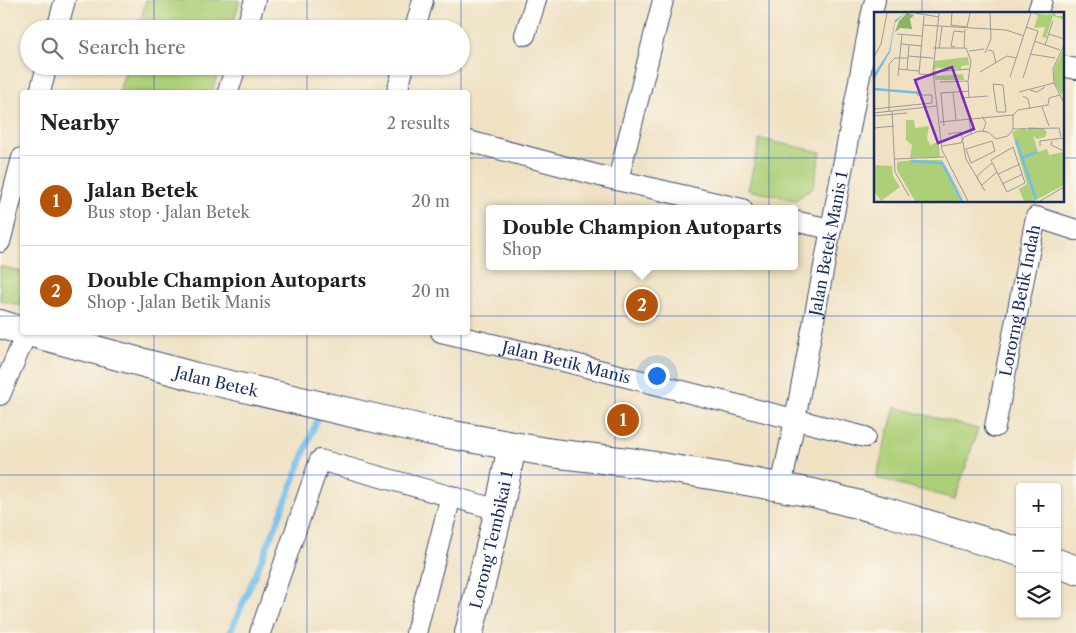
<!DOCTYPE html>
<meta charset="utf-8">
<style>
:root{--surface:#fff;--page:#f6f6f6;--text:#202124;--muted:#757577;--line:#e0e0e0;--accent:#b45309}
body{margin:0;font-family:"Libre Caslon Text",serif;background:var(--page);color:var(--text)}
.controls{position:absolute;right:15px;bottom:15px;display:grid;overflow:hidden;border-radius:5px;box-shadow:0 1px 4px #0004}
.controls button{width:45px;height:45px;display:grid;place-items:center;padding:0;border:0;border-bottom:1px solid var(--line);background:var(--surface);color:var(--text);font:25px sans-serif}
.you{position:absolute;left:656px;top:375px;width:18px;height:18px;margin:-12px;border:4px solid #fff;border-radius:50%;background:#1a73e8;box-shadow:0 0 0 8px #1a73e833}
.badge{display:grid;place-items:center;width:32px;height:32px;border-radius:50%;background:var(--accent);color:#fff;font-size:16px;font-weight:700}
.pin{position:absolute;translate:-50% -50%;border:2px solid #fff;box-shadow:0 1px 5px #0006}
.popup{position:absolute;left:486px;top:205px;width:312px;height:65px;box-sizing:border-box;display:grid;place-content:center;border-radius:5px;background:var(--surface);filter:drop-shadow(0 1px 4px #0005);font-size:16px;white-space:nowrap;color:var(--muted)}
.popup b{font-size:19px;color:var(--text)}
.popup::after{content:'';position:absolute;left:50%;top:100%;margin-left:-10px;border:10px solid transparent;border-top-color:var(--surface)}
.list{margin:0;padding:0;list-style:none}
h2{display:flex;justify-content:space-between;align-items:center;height:65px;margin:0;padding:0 20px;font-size:21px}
h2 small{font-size:16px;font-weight:400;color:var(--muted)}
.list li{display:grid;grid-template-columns:32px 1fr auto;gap:15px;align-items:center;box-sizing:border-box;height:90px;padding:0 20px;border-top:1px solid var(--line)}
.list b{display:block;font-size:19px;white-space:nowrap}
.list p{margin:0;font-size:16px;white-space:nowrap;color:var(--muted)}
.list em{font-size:16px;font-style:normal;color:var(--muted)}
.icon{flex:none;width:28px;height:28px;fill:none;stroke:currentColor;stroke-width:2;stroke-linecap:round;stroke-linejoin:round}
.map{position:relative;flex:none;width:1076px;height:633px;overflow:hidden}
.search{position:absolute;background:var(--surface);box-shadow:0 1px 4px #0004;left:20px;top:20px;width:450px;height:55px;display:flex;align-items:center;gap:12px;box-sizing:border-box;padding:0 18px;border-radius:28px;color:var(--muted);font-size:19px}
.panel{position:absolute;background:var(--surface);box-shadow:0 1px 4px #0004;left:20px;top:90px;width:450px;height:245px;border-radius:5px}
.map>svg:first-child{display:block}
.green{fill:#adcf78;stroke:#647f6b}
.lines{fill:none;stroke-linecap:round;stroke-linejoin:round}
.stream{stroke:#73bdec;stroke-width:6}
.street-casing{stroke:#3b4a6d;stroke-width:22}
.secondary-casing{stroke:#3b4a6d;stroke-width:30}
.street{stroke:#fff;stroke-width:20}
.secondary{stroke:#fff;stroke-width:28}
.grid{fill:none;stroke:#1d4ed8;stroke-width:1;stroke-opacity:0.55}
.labels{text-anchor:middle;stroke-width:5;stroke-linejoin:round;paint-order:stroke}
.street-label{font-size:16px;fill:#1b2f5e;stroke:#fbf7ec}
.inset-river{fill:none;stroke:#73bdec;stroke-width:2.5}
.inset-road{fill:none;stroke:#9a9a9a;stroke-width:1}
.view{fill:#7b2cbf;fill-opacity:0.15;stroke:#7b2cbf;stroke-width:2.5}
.inset-edge{fill:none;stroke:#1b2f5e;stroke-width:2.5}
</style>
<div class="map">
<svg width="1076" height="633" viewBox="0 0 1076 633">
<rect width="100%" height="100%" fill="#fbf7ec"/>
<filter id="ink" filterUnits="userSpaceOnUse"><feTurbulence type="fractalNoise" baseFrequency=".02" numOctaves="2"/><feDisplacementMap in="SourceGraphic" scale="10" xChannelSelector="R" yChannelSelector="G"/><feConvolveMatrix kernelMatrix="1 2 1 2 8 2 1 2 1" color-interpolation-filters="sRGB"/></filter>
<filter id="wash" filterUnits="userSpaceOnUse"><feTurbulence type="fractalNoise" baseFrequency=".0096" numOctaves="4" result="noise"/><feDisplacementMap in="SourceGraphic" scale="20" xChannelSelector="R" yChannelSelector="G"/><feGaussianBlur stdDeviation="1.12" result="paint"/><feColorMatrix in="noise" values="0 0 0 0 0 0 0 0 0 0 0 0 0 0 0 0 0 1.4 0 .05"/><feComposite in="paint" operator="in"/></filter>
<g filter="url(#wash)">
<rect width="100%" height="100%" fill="#efe1c2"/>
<g class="green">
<polygon points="146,0 240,0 231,29 138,29"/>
<polygon points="127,66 220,66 212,92 119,92"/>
<polygon points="760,139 821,152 813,187 796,200 748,190"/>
<polygon points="0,266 22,272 22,306 0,300"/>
<polygon points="895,407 978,429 955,499 876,478"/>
</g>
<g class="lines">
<polyline class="stream" points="230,633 276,526 317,420"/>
</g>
</g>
<g filter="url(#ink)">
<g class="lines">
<g class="street-casing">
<g id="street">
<polyline points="1037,14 1042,0"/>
<polyline points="57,29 65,0"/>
<polyline points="246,29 255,0"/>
<polyline points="415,29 423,0"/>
<polyline points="525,35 536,0"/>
<polyline points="1062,66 1076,69"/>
<polyline points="40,92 47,66"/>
<polyline points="228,92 236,66"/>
<polyline points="397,92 404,66"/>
<polyline points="468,141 608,178 742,209"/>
<polyline points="618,180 663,0"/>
<polyline points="794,221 831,229"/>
<polyline points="0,242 22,158"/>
<path id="s1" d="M441 332 551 358 865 437"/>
<polyline points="0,395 27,332"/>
<path id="s2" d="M995 427 1036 217 1076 230"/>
<path id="s3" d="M781 487 795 420 871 17 875 0"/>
<polyline points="260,633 320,460 499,510"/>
<polyline points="416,633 451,496"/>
</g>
</g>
<g class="secondary-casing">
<g id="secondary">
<polyline points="0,324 22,331"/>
<path id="s4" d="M29 332 196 377 426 430 552 453 636 463 723 477 813 493 884 511 1020 552"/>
<polyline points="1057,563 1076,570"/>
<path id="s5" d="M469 633 499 510 512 446"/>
</g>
</g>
<use href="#street" class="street"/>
<use href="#secondary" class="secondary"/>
</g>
</g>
<path class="grid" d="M154 0V29M307 0V29M461 0V29M615 0V633M769 0V633M922 0V14M154 66V92M307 66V92M461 66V92M0 158H22M468 158H875M1062 158H1076M922 201V633M0 316H22M468 316H1076M154 332V633M307 332V633M461 332V633M0 475H1076"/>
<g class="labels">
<g class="street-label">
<text dy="6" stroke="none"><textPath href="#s3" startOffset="248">Jalan Betek Manis 1</textPath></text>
<text dy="6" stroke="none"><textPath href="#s2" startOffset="129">Lororng Betik Indah</textPath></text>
<text dy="6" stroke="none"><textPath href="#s1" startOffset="129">Jalan Betik Manis</textPath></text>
<text dy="6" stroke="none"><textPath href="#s4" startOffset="194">Jalan Betek</textPath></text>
<text dy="6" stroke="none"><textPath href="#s5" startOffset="96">Lorong Tembikai 1</textPath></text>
</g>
</g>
<g transform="translate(874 12)">
<rect width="190" height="190" fill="#efe1c2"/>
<path d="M159 1 173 3 181 1 182 4H190V8L179 4 172 26 168 25 171 15 160 16 164 4ZM190 36V81L187 82 180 71V57ZM94 45 95 53 87 54V57L62 56 60 60V49ZM60 60 63 64 89 62 90 68H61ZM32 108H40L41 116 55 114 53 126 56 133 65 130 66 145 36 146 38 133 32 128ZM154 115 169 116 173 120 171 125 163 127 159 123 164 140 173 137 175 143 190 140V173L160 189H150L145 177 153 172 138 120 150 116 154 119ZM38 148H68L91 189 67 149 60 150 67 151 87 189H41L23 158V150ZM0 153 18 154 19 164 26 175 7 189 0 179Z" fill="#adcf78"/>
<path d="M33 1 40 3 36 7 38 17 26 16 21 20 25 9Z" fill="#8ab268"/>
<path d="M31 1 21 11 16 40 0 68V62L15 39 21 8Z" fill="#73bdec"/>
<path class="inset-river" d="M0 77 47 81M142 128 162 187M148 146 163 140M37 149 68 151 88 189"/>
<path class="inset-road" d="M41 1 65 5M65 1 59 60 68 138 94 189M78 1 77 13 93 15 96 1M50 4 45 62 59 63M49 13 132 18 150 24M23 22 48 24M175 22 190 27M160 29 186 38M27 32 47 34M171 33 179 9M190 33 179 57 180 71 190 91M81 35 77 34 80 19 90 20M90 35 91 17M59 36H92L97 49 94 69M65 37 68 15M114 38 119 39 122 51M95 39 110 37M111 41 117 27 116 1M156 42 181 46M34 44 59 46M0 45 7 32 13 1M25 57 45 59M33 58 35 33M59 60 95 57M106 60 133 44 142 46M24 64 28 22M136 65 157 1M149 66 164 19 152 15M94 69 95 85M66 70 94 69M119 72 129 73 132 100H123ZM156 78 163 80 171 75M79 80 82 108M145 80 180 71M43 83H58V91M149 84 154 87 156 97M87 86 114 84M168 95 175 114M0 97 58 91M15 99V52L21 46H34M18 99 21 160 35 184M0 101 62 94M0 104 33 101M108 104 112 111 109 119M95 106 97 122M66 110 139 103M70 114 67 81 95 79M0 116 20 114M139 117 185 116 187 125M74 122 87 120 92 147 111 179M118 129 121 139 97 151 92 137ZM178 129 177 133 190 139M87 131 90 125 105 119 114 120 122 127 134 124 139 117V103L144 98 174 93 175 86 186 83M67 134 87 131M166 134V129L190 126M139 135 151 171 133 180 117 148ZM20 147 70 145M124 162 146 152M104 168 103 164 118 151M105 170 108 173 123 160M128 172 149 162M166 189 190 175"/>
<path class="view" d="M78 55 100 117 64 131 41 68Z"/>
<rect width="190" height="190" class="inset-edge"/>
</g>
</svg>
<div class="controls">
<button>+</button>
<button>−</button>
<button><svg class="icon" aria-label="layers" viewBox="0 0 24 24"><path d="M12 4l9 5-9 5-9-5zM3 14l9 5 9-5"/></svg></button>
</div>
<div class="you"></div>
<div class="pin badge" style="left:623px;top:420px">1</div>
<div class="pin badge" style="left:642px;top:305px">2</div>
<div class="popup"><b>Double Champion Autoparts</b>Shop</div>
<div class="search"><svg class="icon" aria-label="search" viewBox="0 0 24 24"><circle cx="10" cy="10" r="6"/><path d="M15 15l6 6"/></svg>Search here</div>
<section class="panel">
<h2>Nearby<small>2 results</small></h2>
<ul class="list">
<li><span class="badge">1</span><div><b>Jalan Betek</b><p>Bus stop · Jalan Betek</p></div><em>20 m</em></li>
<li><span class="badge">2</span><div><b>Double Champion Autoparts</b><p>Shop · Jalan Betik Manis</p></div><em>20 m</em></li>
</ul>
</section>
</div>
